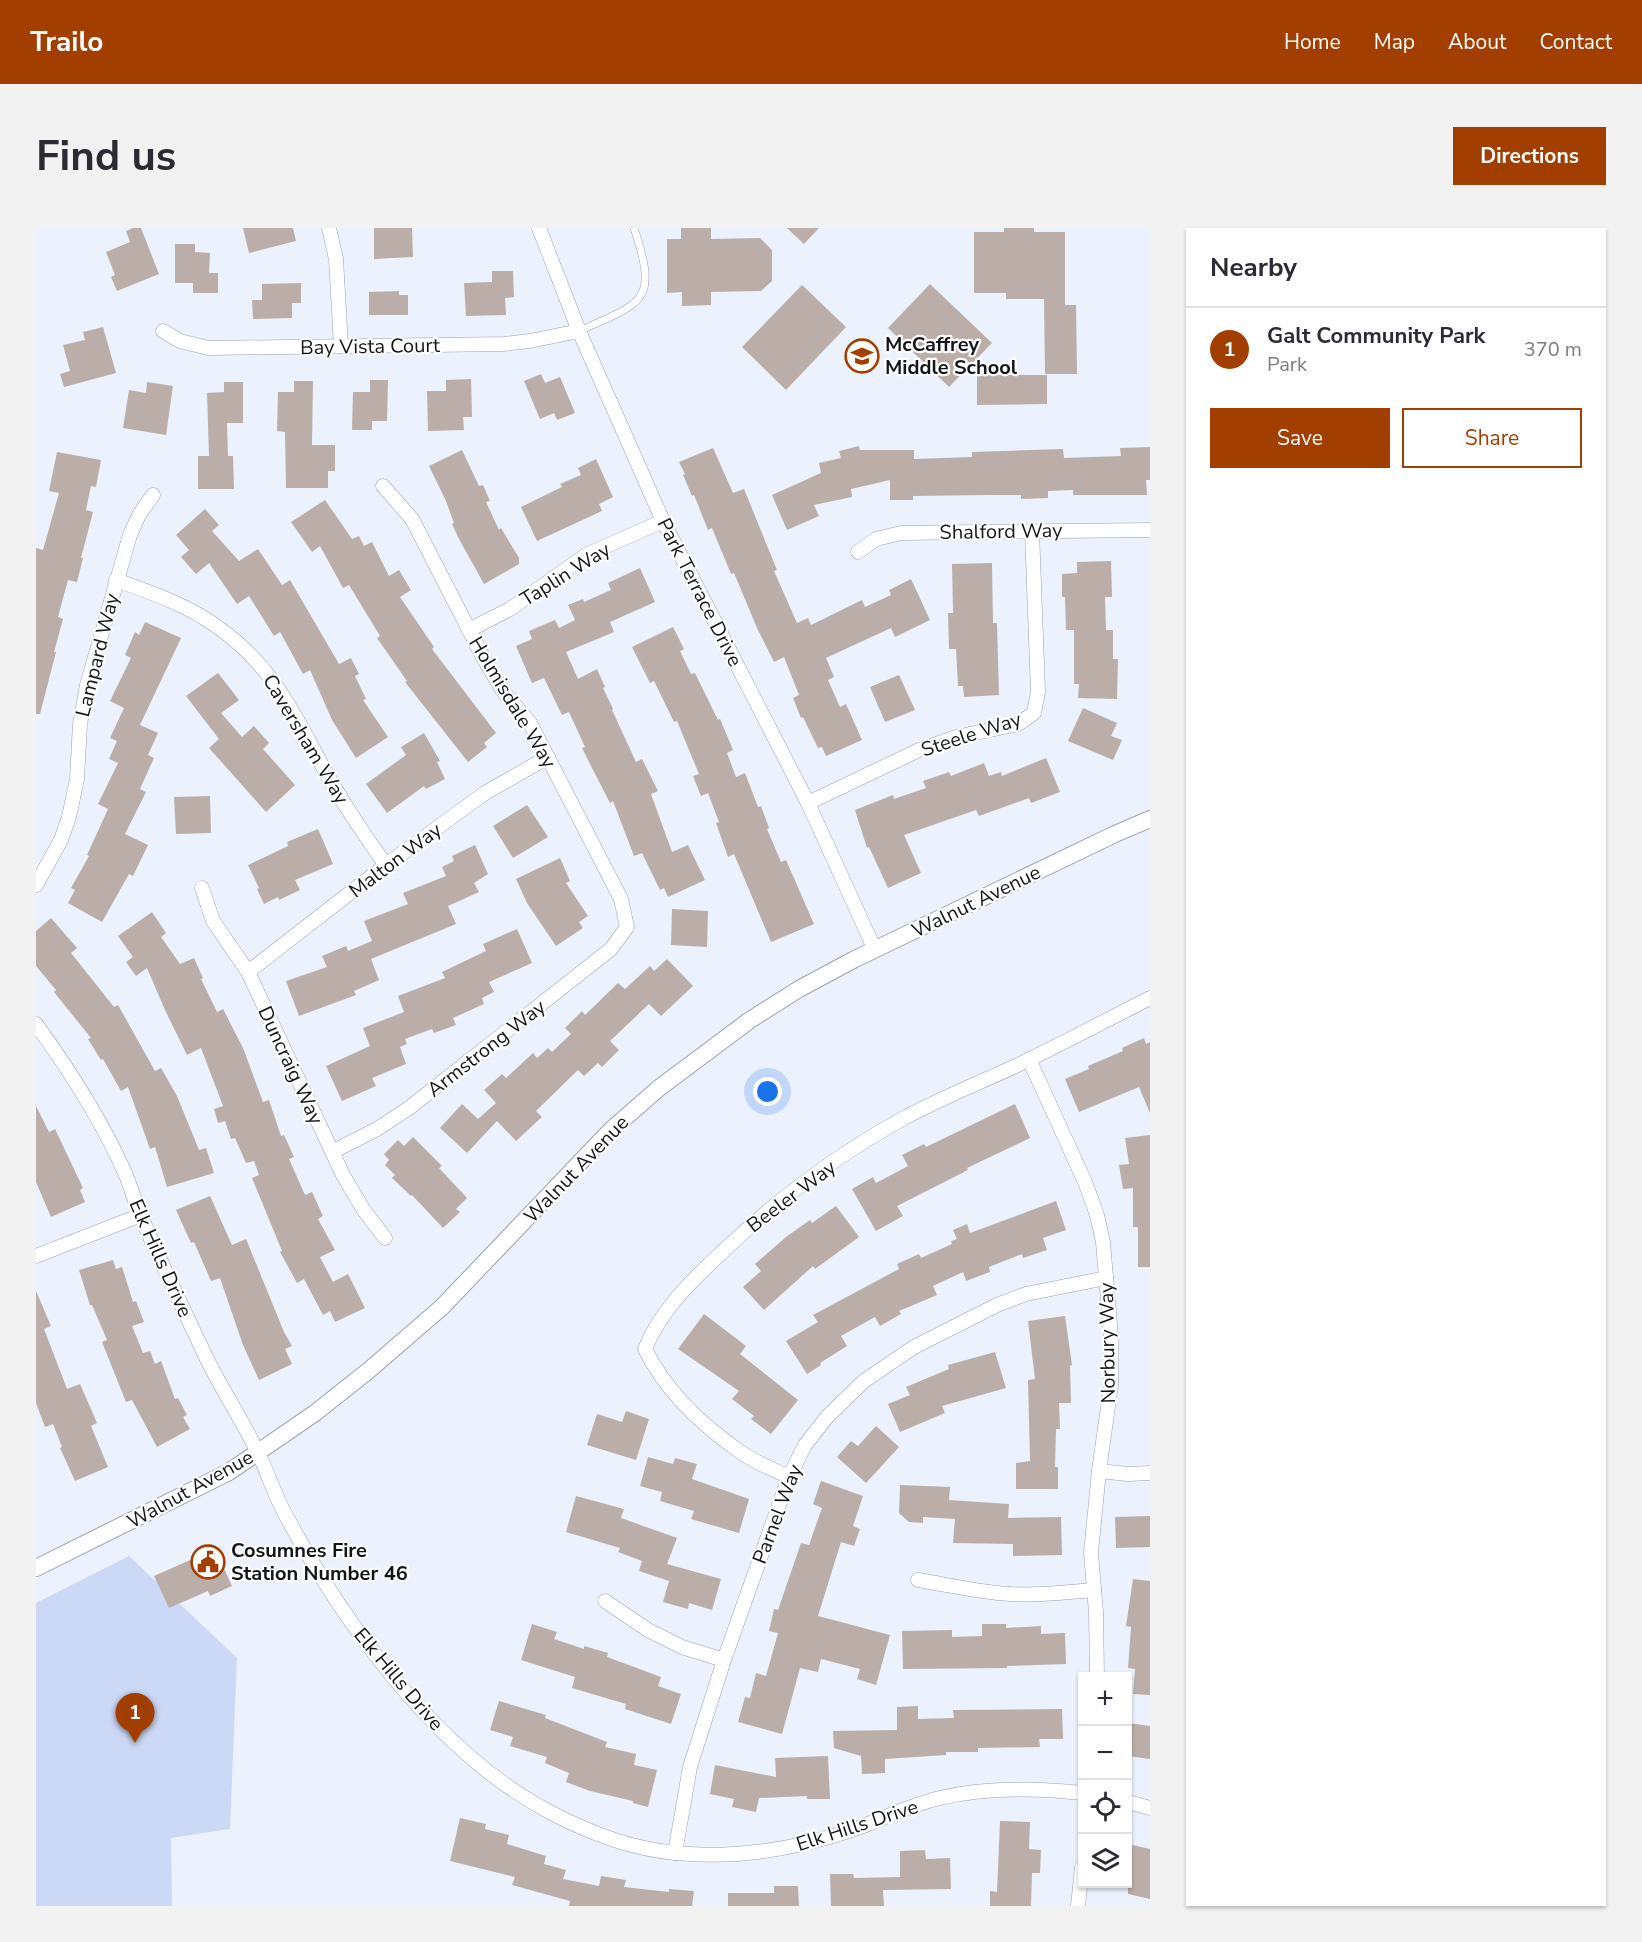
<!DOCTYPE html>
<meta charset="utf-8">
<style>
:root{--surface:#fff;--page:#f2f2f3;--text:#2b2b33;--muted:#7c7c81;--line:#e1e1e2;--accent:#a23f00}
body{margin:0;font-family:"Nunito Sans",sans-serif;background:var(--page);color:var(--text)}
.controls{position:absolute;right:18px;bottom:18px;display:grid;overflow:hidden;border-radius:0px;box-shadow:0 2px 4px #0004}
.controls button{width:54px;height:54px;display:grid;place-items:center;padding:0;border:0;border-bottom:2px solid var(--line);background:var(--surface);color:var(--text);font:30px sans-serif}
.you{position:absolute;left:732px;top:864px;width:21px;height:21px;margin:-15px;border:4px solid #fff;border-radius:50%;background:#1a73e8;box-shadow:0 0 0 9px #1a73e833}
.badge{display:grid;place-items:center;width:39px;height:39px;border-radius:50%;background:var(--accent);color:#fff;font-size:20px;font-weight:700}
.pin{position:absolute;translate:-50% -50px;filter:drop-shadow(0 2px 3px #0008)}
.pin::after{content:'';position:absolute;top:32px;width:21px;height:18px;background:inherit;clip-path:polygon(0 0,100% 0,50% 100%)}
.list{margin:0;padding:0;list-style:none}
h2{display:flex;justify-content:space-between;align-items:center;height:78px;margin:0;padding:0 24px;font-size:26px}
h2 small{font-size:20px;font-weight:400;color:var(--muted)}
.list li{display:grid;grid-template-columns:39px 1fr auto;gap:18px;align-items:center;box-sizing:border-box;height:84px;padding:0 24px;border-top:2px solid var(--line)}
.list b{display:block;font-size:22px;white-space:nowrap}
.list p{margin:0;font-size:20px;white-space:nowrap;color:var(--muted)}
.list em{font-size:20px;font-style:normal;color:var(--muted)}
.actions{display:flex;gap:12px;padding:18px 24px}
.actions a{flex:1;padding:14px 0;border:2px solid var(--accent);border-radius:0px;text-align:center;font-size:21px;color:var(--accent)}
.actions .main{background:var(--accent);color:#fff}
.icon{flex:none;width:33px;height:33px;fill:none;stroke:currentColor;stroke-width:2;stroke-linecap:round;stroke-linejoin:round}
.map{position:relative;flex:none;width:1114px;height:1678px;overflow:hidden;border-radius:0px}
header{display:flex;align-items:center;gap:36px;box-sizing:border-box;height:84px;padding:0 30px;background:var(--accent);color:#fff}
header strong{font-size:28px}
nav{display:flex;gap:33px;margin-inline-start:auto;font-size:21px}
.intro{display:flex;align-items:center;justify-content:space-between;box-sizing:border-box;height:144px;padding:0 36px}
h1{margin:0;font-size:42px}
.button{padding:15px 27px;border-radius:0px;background:var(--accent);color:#fff;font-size:21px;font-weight:700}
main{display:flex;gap:36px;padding:0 36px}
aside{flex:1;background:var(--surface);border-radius:0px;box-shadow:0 2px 4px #0004}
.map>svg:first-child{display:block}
.green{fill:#cbd8f6}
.building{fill:#bbaea8}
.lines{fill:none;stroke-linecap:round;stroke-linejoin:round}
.service-casing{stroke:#9ca1ad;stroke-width:8}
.minor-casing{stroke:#9ca1ad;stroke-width:15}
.tertiary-casing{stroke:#9ca1ad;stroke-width:18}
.service{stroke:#fff;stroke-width:7}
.minor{stroke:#fff;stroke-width:14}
.tertiary{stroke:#fff;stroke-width:16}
.labels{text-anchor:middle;stroke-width:4.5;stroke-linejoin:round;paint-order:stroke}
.poi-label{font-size:20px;font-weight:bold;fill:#131519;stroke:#fff;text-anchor:start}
.street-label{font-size:20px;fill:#131519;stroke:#fff}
</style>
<header>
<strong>Trailo</strong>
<nav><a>Home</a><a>Map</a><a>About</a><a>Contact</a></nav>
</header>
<div class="intro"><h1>Find us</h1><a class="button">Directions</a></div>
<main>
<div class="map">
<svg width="1114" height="1678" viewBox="0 0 1114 1678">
<rect width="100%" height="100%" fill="#ecf1fe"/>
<polygon class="green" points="93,1328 201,1430 194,1601 135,1610 136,1678 0,1678 0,1375"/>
<g class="building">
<polygon points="97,0 105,0 123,46 81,63 75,49 79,47 70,24 94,14 90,3"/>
<polygon points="207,0 257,0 260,13 213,25"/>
<polygon points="338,0 376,0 377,29 338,31"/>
<polygon points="645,0 675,0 675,11 724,10 736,22 736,53 725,63 675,64 675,77 646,78 646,64 631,65 631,11 645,11"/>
<polygon points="751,0 783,0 768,16"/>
<polygon points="968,0 998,0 998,4 1029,4 1029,77 1040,77 1041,146 1009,146 1008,71 970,71 970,65 938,65 938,4 968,4"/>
<polygon points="139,16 159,16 159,24 174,25 173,45 182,45 182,65 157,65 157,55 139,55"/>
<polygon points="456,43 477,43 478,69 469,70 470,87 430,88 428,55 456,54"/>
<polygon points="265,55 265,75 256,75 256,90 217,91 216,72 226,72 226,56"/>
<polygon points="894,56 956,115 913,159 852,100"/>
<polygon points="766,57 810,99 750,162 706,119"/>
<polygon points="363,63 363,67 372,67 372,87 333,87 333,64"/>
<polygon points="67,99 80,145 28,159 24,146 34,143 27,117 49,112 47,104"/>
<polygon points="505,146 509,155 524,149 539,185 521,192 518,185 504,191 488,153"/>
<polygon points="941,147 1011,147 1011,176 941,177"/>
<polygon points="435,151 436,189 427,189 428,202 392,203 391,163 410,163 410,152"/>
<polygon points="334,152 352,152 351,193 336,193 336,202 316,202 317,164 334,164"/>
<polygon points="258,153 277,153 276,217 299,217 299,243 292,243 292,260 250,260 249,204 241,203 242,164 258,164"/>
<polygon points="111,154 137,158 130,207 87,200 93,162 110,165"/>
<polygon points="188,154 207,154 207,195 191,195 192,228 197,228 198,261 162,261 162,228 173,228 171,165 188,164"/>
<polygon points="823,218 824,222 878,222 878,231 936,229 936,224 1027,221 1028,230 1085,228 1084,220 1114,219 1114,252 1110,252 1111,267 1037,267 1037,262 1012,263 1012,270 985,271 985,267 952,267 877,268 877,272 854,272 854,252 815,261 816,269 778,277 783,288 751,302 736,267 785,245 783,235 805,230 803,223"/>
<polygon points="677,220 697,265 708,261 741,342 738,343 761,395 772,390 775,397 826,372 829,379 855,367 853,362 875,351 894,392 859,409 855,400 790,430 798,449 792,452 804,479 810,476 826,512 790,528 786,519 782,520 767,489 765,490 757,470 763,467 748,429 738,434 721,400 698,345 695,346 676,300 672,302 658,267 656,268 647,247 649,246 643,234"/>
<polygon points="426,222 443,258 447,257 454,273 450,274 463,302 465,300 483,330 483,336 448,356 423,311 416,296 418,295 410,273 393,238"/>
<polygon points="21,224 65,232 60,259 55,258 50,282 57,284 45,330 47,330 41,354 32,352 22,389 27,391 18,424 20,424 4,486 0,486 0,320 7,322 23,265 13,263"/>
<polygon points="560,231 577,269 563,276 566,283 501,313 485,279 526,259 524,256 545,247 542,240"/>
<polygon points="289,272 316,311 323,308 328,318 336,314 353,348 363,342 375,362 364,369 398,419 396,421 460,505 448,515 451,519 432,534 369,454 371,453 341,410 344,408 313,357 307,360 284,318 276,324 255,294"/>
<polygon points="169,281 183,297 176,303 203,333 222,321 246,357 254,352 303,436 315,430 323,446 319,448 330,471 327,472 352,509 320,530 296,492 274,442 267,446 244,404 238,408 213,368 201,376 173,335 160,346 145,329 153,322 140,307"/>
<polygon points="1075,333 1076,369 1069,369 1070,402 1077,402 1077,431 1082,431 1081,471 1042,470 1043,456 1038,456 1038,402 1030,402 1029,369 1026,369 1026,346 1041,345 1041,334"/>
<polygon points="956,335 957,395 961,395 963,467 928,469 927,458 922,458 920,421 913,421 912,385 917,385 916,336"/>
<polygon points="604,340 619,374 574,394 578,404 530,424 542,451 561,441 569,459 567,460 577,481 576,482 600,534 606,531 622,563 615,566 636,624 652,617 669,652 632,669 628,660 624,662 606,625 598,628 577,573 574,575 557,542 546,520 549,519 533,484 526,487 508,450 496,455 480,418 496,411 493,403 519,392 523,400 539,392 532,377 547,371 548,374 575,362 572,355"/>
<polygon points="109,394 145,410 104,497 122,505 112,527 118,530 104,561 110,564 89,606 112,617 97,648 93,646 66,694 32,675 39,662 35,660 53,628 51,627 72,581 62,576 82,535 73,531 81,513 74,510 88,480 74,473 95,430 89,427 99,404 103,407"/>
<polygon points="637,399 648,421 644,423 655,446 659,445 682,492 684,491 697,522 691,525 700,549 709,545 722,579 725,578 733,600 731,601 745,634 750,632 778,696 735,714 698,626 692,629 680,595 683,594 672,565 665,568 657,548 663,546 641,493 638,494 618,453 614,455 596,419"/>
<polygon points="182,445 203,472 185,485 206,509 218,498 233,515 227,521 259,557 230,584 173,520 183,511 150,468"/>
<polygon points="863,447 879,482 849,494 834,459"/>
<polygon points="1047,480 1081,495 1075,508 1086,512 1077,532 1032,513"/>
<polygon points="388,505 404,533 401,534 409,551 390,561 388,558 351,585 330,556 370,527 365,519"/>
<polygon points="1010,530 1024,564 995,575 993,570 943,588 940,582 868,607 885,645 852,660 833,619 831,620 819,582 857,567 858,571 890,560 887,553 913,544 915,548 948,535 953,548 965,544 966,548"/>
<polygon points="174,568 175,605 140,606 138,569"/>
<polygon points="491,577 512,609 477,630 457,598"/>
<polygon points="282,601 297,636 259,652 264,662 243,672 242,669 228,676 221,661 223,660 212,637 252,618 251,614"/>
<polygon points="439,617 452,646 438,655 443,664 412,678 420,696 335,731 343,752 318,763 320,767 263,788 250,753 291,739 286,728 310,718 312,723 336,713 328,693 372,676 367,665 410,648 406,639 418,633 416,628"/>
<polygon points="524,630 534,653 530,655 552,688 543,694 547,700 520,718 491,675 480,651"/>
<polygon points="636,681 672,683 671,719 635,717"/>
<polygon points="116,684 130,705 125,709 144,736 158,730 167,750 165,751 181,784 187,781 207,820 227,874 233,872 245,908 248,907 258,929 253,931 269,967 276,964 287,988 282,991 299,1022 284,1029 297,1054 312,1046 329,1080 299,1094 294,1083 287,1087 268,1051 261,1055 244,1024 246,1023 216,950 223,947 218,933 210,935 199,910 195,911 189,893 182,895 178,881 187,878 165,820 151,827 129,782 111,740 100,748 90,734 97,729 82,708"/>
<polygon points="15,690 41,720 35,725 78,779 82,777 119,843 125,840 141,868 163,922 170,920 178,945 131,959 119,919 114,921 92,859 85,863 67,831 65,832 52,811 55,810 18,764 20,762 0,738 0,703"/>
<polygon points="481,701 496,735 453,754 458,764 446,770 448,776 417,790 420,797 398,805 396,801 369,811 371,816 364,819 370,836 336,850 340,858 306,873 290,838 334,818 327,800 368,784 362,768 409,750 406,744 450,723 447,716"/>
<polygon points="631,731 657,758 625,788 613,776 574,813 583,822 566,839 562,835 548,848 542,842 500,883 506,889 480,913 461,893 431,925 404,900 426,876 442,891 460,875 448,862 466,846 470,850 497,825 501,830 512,820 516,824 535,806 529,800 546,783 549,787 582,755 589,761 614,738 618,743"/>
<polygon points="1108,810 1110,816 1114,814 1114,885 1103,859 1043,884 1029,851 1053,841 1052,838 1087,823 1086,820"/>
<polygon points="979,876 994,910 931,940 932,942 861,978 867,988 840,1003 816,961 837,949 840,955 872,938 866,927 888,916 890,919"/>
<polygon points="0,878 13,904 19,901 47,960 44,962 49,974 15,989 0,954"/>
<polygon points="1114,907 1114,1039 1102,1039 1102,999 1097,999 1097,960 1087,961 1083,937 1093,936 1089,910"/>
<polygon points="377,909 406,938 403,940 431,970 420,981 424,984 407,1000 376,967 375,968 356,950 359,947 349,937 353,932 348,926 362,912 368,918"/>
<polygon points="174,968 196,1017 210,1011 248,1104 256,1118 249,1121 256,1136 223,1152 207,1117 184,1050 175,1053 158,1014 155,1015 140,982"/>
<polygon points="1020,973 1030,1002 1007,1010 1011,1022 987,1030 986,1026 953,1039 954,1044 930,1053 927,1044 897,1058 901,1067 863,1083 865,1086 844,1098 839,1089 805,1108 811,1118 784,1135 785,1137 771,1146 750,1113 782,1094 777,1087 863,1041 861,1036 883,1026 885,1030 916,1016 915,1013 921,1011 917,1002 931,996 934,1005"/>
<polygon points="800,978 823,1009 779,1041 777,1038 728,1082 707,1059 725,1043 719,1036 750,1009 774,992 776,995"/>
<polygon points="77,1032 80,1041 86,1039 97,1074 100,1073 108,1094 96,1098 107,1125 114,1123 119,1136 125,1133 139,1171 142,1170 151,1187 147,1189 154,1201 121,1219 96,1172 90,1174 66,1114 71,1112 56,1077 54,1077 43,1042"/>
<polygon points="0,1063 15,1098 8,1101 31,1161 44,1156 61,1195 55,1198 72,1239 39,1253 24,1220 26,1219 17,1196 9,1199 0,1175"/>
<polygon points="668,1086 710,1118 704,1126 762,1172 735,1206 715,1191 718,1188 696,1171 703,1163 642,1121"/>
<polygon points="1029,1088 1036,1137 1034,1138 1035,1175 1023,1175 1024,1201 1020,1201 1019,1239 1022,1239 1022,1261 980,1261 980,1235 994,1233 992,1152 999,1151 992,1093"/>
<polygon points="959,1124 970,1160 906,1178 909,1185 864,1204 852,1176 874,1167 870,1159 913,1141 912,1137"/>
<polygon points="590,1183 613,1191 600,1232 551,1217 561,1186 586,1194"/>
<polygon points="840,1198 863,1219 830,1255 801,1229 815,1213 822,1218"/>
<polygon points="612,1229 637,1236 639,1230 661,1236 656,1251 713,1271 703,1305 655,1291 658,1283 624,1273 626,1264 604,1258"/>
<polygon points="785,1253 827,1268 817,1298 824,1301 818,1318 805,1314 782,1388 854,1407 840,1457 821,1451 824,1441 785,1431 782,1444 764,1440 746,1506 702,1494 709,1469 714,1470 720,1445 730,1448 742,1405 733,1403 738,1381 742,1382 765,1315 773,1317 786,1280 777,1276"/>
<polygon points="864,1257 914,1259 913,1272 973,1276 972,1290 1025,1289 1026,1327 977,1328 977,1316 917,1315 919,1291 887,1289 887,1295 873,1294 863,1285"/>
<polygon points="540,1268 588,1281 585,1290 641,1310 631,1336 685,1351 676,1382 653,1375 652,1381 627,1374 633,1353 603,1343 606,1333 582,1324 584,1320 530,1304"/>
<polygon points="1114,1288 1114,1319 1080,1320 1079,1289"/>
<polygon points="179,1321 196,1358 174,1368 172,1363 133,1380 118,1348"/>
<polygon points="1097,1351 1114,1353 1114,1467 1097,1466 1099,1441 1092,1440 1095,1399 1090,1398"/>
<polygon points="496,1396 521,1404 518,1411 548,1421 548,1418 572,1425 571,1429 625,1449 622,1458 645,1466 635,1496 589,1481 590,1476 536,1460 539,1449 485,1432"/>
<polygon points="946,1396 970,1396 970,1400 1005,1398 1005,1406 1029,1405 1030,1436 971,1438 971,1440 867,1441 866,1403 916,1402 916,1409 946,1408"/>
<polygon points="463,1473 510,1487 509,1490 571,1514 569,1519 600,1526 598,1537 621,1542 612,1579 597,1575 597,1573 554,1563 530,1554 533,1545 509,1535 511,1529 474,1518 477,1509 454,1502"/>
<polygon points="882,1478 882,1491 918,1490 917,1482 1026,1481 1027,1511 1003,1511 1004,1519 942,1520 942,1524 910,1524 910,1527 849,1531 849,1545 826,1546 825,1528 798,1520 797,1503 861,1502 861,1479"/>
<polygon points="1092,1495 1114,1498 1114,1531 1092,1528"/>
<polygon points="792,1528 794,1571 771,1571 771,1568 723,1570 720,1584 696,1579 698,1571 674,1566 679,1537 740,1549 739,1530"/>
<polygon points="424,1590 450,1596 449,1601 473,1607 471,1616 510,1628 508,1636 530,1642 527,1651 563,1658 565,1648 590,1652 588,1659 633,1664 633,1661 658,1663 656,1678 533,1678 534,1673 476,1657 479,1649 414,1633"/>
<polygon points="964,1593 994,1594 993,1621 1005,1622 1004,1645 996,1645 995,1678 954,1678 954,1663 961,1664"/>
<polygon points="1092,1616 1114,1621 1114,1671 1092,1666"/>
<polygon points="889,1622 890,1631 914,1630 915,1661 847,1662 848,1678 795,1678 794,1646 817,1646 818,1650 864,1649 864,1623"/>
<polygon points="738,1658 762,1658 763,1678 692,1678 692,1665 738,1665"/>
</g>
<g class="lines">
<g class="service-casing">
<path id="service" d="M543 103C607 74 623 75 598 0"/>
</g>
<g class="minor-casing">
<g id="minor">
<polyline points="293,0 300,31 305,118"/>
<polyline points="503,0 543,103 627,293 772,575 839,722"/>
<polyline points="127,103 144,113 172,120 468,116 494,113 543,103"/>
<polyline points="822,324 840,311 865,305 1114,302"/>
<path d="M80 352C116 365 152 377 183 400 243 443 262 496 297 557 313 584 331 611 350 637"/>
<polyline points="433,402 474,381 550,327 627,293"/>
<polyline points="772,575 883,522 920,509 982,496 998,485 1002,464 996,303"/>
<polyline points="0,657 25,612 33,589 41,551 44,496 51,457 94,307 103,287 117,267"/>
<polyline points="166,660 177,693 212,744 307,947 327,981 349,1010"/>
<polyline points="212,744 350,637 449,565 512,529"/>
<path d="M0 796C34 843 66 893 89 945 95 959 99 974 105 988 124 1034 147 1080 168 1125 184 1159 206 1191 222 1225 231 1243 237 1262 246 1280 304 1391 400 1524 512 1583 551 1604 595 1621 640 1625 702 1631 761 1621 819 1601 847 1591 874 1577 904 1570 950 1559 999 1560 1046 1565"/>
<polyline points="993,831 1049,954 1061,987 1067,1014 1075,1108 1075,1157 1063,1243 1055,1325 1060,1384 1061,1448"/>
<polyline points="296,924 341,901 373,880 575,721 591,699 585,671 494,495 467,463 448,431 376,291 347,258"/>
<polyline points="0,1028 105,987"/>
<polyline points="1063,1243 1092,1246 1114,1245"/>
<path d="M753 1249C736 1241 718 1234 703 1223 666 1197 629 1162 609 1121 623 1085 654 1054 682 1028 737 975 801 927 868 890 905 870 945 854 984 836 1027 815 1071 792 1114 770"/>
<path d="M882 1352C913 1357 943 1364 974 1366 1002 1368 1030 1364 1058 1362"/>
<polyline points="569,1373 612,1402 646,1419 688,1432"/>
<polyline points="1092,1574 1114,1580"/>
<polyline points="639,1625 654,1539 688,1432 753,1249 769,1217 791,1189 828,1153 878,1119 961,1077 990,1066 1070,1050"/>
<polyline points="1042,1678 1046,1639"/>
</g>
</g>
<g class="tertiary-casing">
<polyline id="tertiary" points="0,1340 193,1244 279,1185 332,1143 406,1079 575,902 623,860 714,792 763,761 817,732 1079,606 1114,591"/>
</g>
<use href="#service" class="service"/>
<use href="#minor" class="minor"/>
<use href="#tertiary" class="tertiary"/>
</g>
<defs>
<g id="school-ring" transform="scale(1.725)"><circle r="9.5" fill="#fff" stroke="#a23f00" stroke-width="1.5"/><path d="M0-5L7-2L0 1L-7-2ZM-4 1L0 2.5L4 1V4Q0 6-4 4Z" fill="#a23f00"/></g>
<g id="civic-ring" transform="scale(1.725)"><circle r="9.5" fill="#fff" stroke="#a23f00" stroke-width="1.5"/><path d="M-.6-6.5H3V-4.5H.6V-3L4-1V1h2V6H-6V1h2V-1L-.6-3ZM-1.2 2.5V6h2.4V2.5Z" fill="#a23f00"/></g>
</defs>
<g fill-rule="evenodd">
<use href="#school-ring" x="826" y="128"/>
<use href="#civic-ring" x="172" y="1334"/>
</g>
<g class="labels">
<g class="poi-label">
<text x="849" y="123">McCaffrey<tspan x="849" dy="23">Middle School</tspan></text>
<text x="195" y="1329">Cosumnes Fire<tspan x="195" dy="23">Station Number 46</tspan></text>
</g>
<g class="street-label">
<text transform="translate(334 118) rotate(-1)" y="7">Bay Vista Court</text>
<text transform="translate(965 303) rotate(-1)" y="7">Shalford Way</text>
<text transform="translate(529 346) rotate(-32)" y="7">Taplin Way</text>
<text transform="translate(664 364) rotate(63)" y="7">Park Terrace Drive</text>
<text transform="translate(61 427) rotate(-76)" y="7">Lampard Way</text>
<text transform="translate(477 474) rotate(59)" y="7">Holmisdale Way</text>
<text transform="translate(935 506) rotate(-18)" y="7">Steele Way</text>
<text transform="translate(270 511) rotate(59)" y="7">Caversham Way</text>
<text transform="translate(359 632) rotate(-37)" y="7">Malton Way</text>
<text transform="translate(940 673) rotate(-26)" y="7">Walnut Avenue</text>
<text transform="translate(450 820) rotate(-38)" y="7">Armstrong Way</text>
<text transform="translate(255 837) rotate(65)" y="7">Duncraig Way</text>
<text transform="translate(540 941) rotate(-46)" y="7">Walnut Avenue</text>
<text transform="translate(755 968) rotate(-37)" y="7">Beeler Way</text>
<text transform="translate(125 1030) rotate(66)" y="7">Elk Hills Drive</text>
<text transform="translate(1071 1115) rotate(-91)" y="7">Norbury Way</text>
<text transform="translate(154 1261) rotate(-29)" y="7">Walnut Avenue</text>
<text transform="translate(741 1286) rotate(-69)" y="7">Parnel Way</text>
<text transform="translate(363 1451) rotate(50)" y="7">Elk Hills Drive</text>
<text transform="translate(821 1597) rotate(-18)" y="7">Elk Hills Drive</text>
</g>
</g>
</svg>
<div class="controls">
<button>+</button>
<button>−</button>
<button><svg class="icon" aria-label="locate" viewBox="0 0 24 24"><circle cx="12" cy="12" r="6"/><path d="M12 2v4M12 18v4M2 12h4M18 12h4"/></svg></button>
<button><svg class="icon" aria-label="layers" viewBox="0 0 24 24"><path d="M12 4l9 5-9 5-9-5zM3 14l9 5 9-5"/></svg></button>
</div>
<div class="you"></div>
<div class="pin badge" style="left:99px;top:1515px">1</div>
</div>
<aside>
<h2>Nearby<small></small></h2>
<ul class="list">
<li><span class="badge">1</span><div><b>Galt Community Park</b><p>Park</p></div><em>370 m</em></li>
</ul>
<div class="actions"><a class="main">Save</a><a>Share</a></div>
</aside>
</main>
